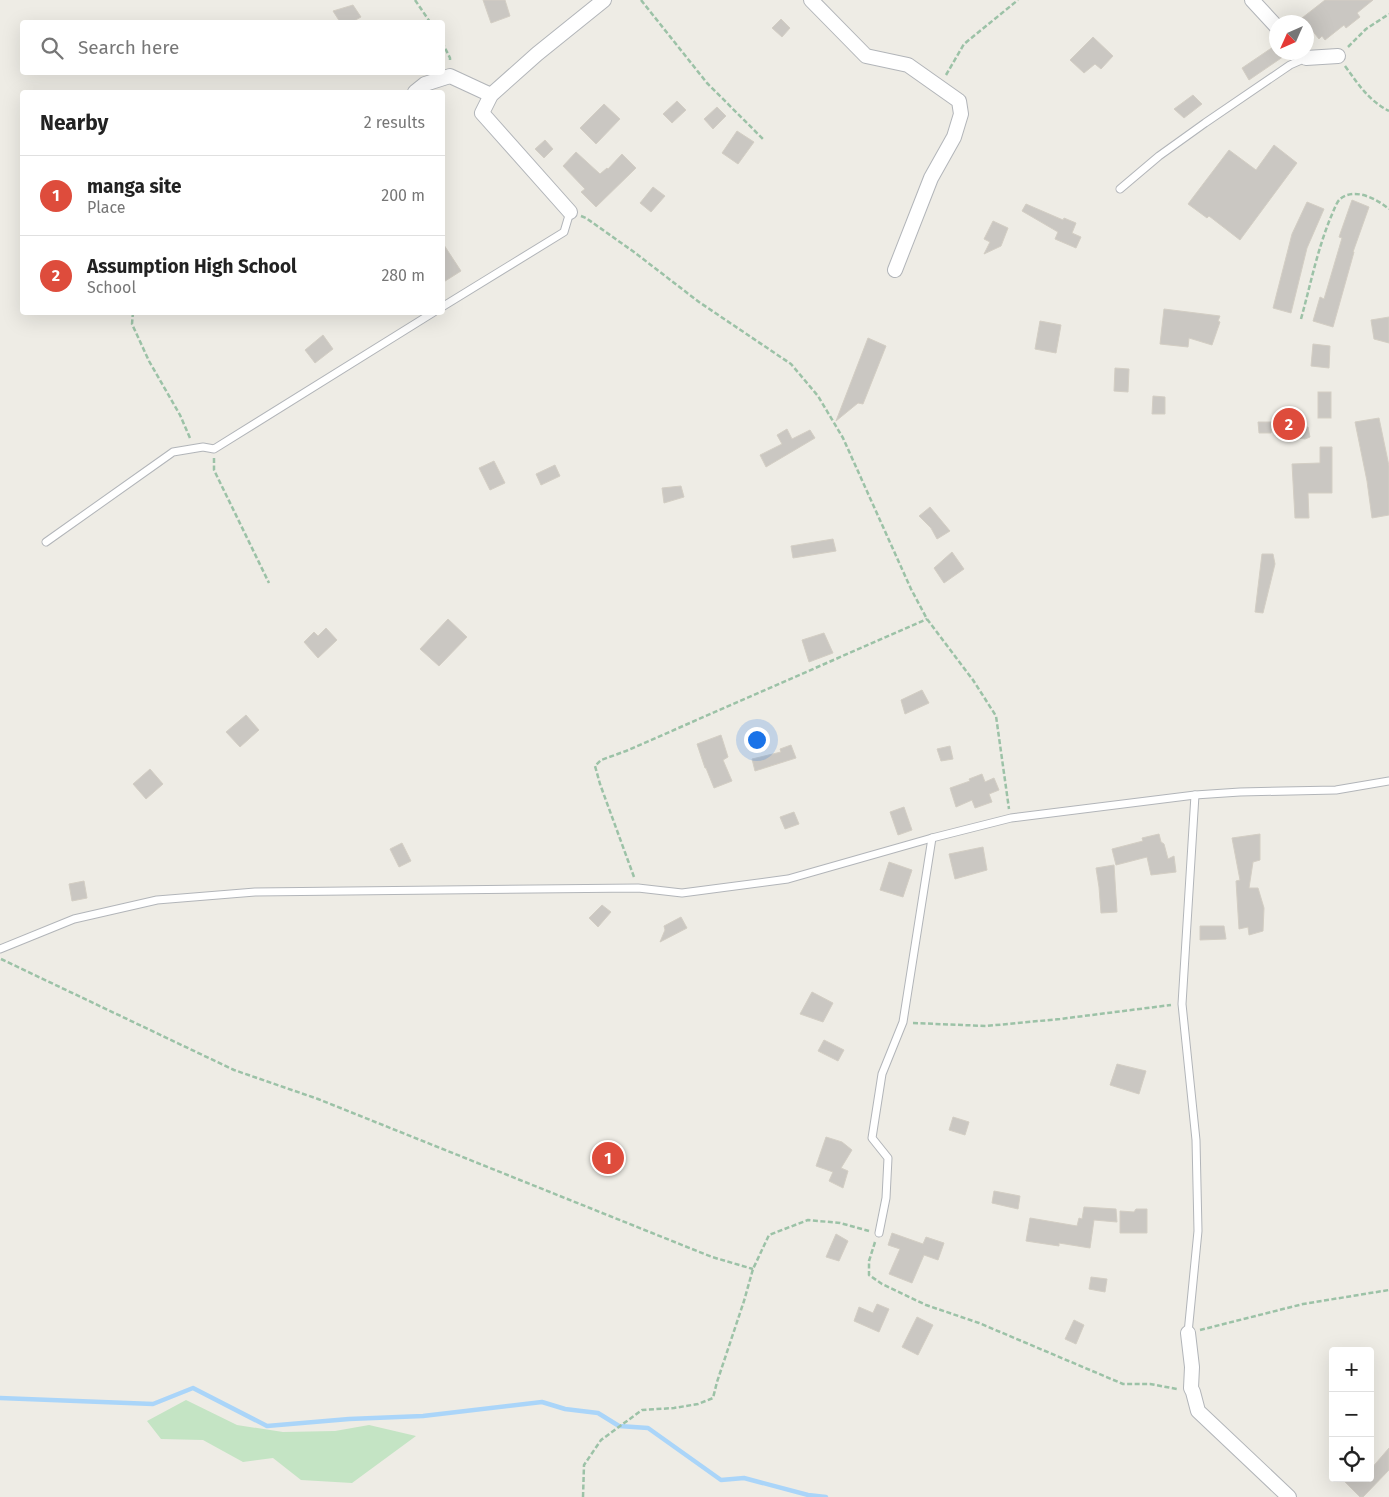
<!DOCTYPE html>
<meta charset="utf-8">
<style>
:root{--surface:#fff;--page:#f2f2f2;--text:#222;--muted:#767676;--line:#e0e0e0;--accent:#de4c3c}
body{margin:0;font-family:"Fira Sans",sans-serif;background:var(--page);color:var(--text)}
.controls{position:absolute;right:15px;bottom:15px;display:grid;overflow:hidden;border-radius:5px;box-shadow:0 5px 20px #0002}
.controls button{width:45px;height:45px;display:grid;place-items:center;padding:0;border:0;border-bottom:1px solid var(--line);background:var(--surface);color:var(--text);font:25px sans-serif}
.compass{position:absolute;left:1269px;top:15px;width:45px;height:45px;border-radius:50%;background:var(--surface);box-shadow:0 5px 20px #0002;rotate:225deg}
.you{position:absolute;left:756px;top:739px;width:18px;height:18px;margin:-12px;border:4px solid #fff;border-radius:50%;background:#1a73e8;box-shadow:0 0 0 8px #1a73e833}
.badge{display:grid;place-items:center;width:32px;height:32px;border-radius:50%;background:var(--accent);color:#fff;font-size:16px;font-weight:700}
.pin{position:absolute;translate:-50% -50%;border:2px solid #fff;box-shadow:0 1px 5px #0006}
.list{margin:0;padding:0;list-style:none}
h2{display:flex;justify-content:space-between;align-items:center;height:65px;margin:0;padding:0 20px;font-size:21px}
h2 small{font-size:16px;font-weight:400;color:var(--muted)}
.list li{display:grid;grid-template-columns:32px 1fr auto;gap:15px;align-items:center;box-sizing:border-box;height:80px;padding:0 20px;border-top:1px solid var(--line)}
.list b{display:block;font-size:19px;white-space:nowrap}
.list p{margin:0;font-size:16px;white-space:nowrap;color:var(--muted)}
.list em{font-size:16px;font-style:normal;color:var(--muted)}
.icon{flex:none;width:28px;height:28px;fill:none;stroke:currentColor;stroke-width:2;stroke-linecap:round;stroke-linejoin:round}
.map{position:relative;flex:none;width:1389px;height:1497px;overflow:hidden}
.search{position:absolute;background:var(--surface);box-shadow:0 5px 20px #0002;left:20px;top:20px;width:425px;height:55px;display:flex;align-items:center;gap:12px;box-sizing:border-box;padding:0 18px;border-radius:5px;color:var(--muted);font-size:19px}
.panel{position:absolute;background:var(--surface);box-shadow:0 5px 20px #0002;left:20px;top:90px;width:425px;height:225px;border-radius:5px}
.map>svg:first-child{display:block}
.green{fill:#c4e4c4}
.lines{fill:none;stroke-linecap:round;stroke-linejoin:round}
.stream{stroke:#aad5f9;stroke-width:4.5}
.building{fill:#cac7c2;stroke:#d3cec4}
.lane-casing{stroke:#b2b5b9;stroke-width:9}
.street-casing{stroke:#b2b5b9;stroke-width:16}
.path{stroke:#9cc2a7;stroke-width:2.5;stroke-dasharray:5 2.5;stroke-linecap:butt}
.lane{stroke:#fff;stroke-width:7}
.street{stroke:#fff;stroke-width:14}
</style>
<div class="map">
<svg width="1389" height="1497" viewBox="0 0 1389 1497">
<rect width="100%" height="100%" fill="#eeece5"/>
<polygon class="green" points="186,1400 237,1425 283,1432 335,1431 369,1425 416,1436 352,1483 301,1480 273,1458 243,1462 203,1440 161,1439 147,1421"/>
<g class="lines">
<polyline class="stream" points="0,1398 153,1404 193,1388 267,1426 349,1419 423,1416 542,1402 565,1409 598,1413 619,1426 648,1428 721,1480 744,1478 808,1495 826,1497"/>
</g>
<g class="building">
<polygon points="483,0 505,0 510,16 491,23"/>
<polygon points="1325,0 1373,0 1357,13 1360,17 1346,28 1344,25 1325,40 1322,36 1319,39 1302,18"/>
<polygon points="353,5 361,17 352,22 340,22 333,11"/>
<polygon points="781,19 790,28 782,37 772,28"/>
<polygon points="1093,37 1113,56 1101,69 1095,64 1084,73 1070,60"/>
<polygon points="1276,45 1276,52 1290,52 1249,80 1242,68"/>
<polygon points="1193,95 1202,104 1184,118 1174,109"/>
<polygon points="677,101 686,110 672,123 663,114"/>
<polygon points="604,104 620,119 596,144 580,128"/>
<polygon points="717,107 726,116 713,129 704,119"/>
<polygon points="737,131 754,142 738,164 722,153"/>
<polygon points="545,140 553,149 544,158 535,149"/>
<polygon points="1274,145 1297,163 1240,240 1209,216 1207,218 1188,204 1229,150 1256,170"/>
<polygon points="576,152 600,174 607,168 608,169 622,154 636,168 596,207 581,192 585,189 563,166"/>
<polygon points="653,187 665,196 651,212 640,203"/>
<polygon points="1352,200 1369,207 1353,252 1354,252 1333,327 1313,321 1320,297 1324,299 1342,238 1339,237"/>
<polygon points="1307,202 1324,209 1307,248 1291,313 1273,308 1292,234"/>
<polygon points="1026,204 1063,220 1064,218 1076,223 1072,233 1081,237 1076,248 1055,239 1058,232 1022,211"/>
<polygon points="993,221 1008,228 1001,246 984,254 990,242 984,239"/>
<polygon points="442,242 461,271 442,283"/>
<polygon points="1164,309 1220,316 1218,321 1220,322 1212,345 1189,338 1188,347 1160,344"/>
<polygon points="1389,317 1389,343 1374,339 1371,320"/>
<polygon points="1040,321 1061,325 1056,353 1035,349"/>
<polygon points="323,335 333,349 315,363 305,350"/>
<polygon points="868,338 886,346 863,404 858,403 836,421"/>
<polygon points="1313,344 1330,346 1329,368 1311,366"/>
<polygon points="1115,368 1129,369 1128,392 1114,391"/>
<rect x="1318" y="392" width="13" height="26"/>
<polygon points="1153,396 1165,397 1165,414 1152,414"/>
<polygon points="1379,418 1389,466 1389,515 1372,518 1367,481 1355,422"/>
<polygon points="1258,422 1272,422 1271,433 1259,433"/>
<polygon points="1303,427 1308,427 1310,437 1305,439 1275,435"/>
<polygon points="787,429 792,439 810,430 815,438 766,467 760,455 782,444 777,435"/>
<polygon points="1320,447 1332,447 1332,493 1308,493 1309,518 1295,518 1292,464 1320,463"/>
<polygon points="494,461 505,483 490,490 479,468"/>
<polygon points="555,465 560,476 541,485 536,474"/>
<polygon points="681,486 684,497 664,503 662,488"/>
<polygon points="930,507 950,531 937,539 931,528 919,516"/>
<polygon points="833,539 836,551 793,558 791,546"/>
<polygon points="952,552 964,569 944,583 934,568"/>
<polygon points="1262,554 1273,554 1275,564 1263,613 1255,612"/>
<polygon points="448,619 467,637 439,666 420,649"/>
<polygon points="326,628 337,640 318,658 304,642 314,632 318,636"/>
<polygon points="824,633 833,653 809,662 802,640"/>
<polygon points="922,690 929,703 905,714 901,700"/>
<polygon points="246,715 259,730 240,747 226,732"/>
<polygon points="721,735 728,757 723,760 732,781 714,788 706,768 705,768 697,744"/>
<polygon points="791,745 796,758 755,771 752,759 781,752 780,749"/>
<polygon points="950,746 953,759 941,761 937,749"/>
<polygon points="150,769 163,784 146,799 133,784"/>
<polygon points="982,774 985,782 994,778 999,790 989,794 992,802 975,808 972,800 956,807 950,788 970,781 969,779"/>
<polygon points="904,807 912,830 898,835 890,812"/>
<polygon points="794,812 799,824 785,829 780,817"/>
<polygon points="1159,834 1161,842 1164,844 1168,859 1174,856 1176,872 1151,875 1147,857 1116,865 1112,849 1143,841 1142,838"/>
<polygon points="1260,834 1260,860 1253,862 1249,888 1258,888 1264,908 1263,931 1249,935 1248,927 1239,929 1236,881 1240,880 1232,838"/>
<polygon points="402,843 411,861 399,867 390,849"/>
<polygon points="983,847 987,870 955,879 949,854"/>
<polygon points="889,862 912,870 903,897 880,890"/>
<polygon points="1114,865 1117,912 1101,913 1099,887 1096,868"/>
<polygon points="84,881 87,898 72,901 69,884"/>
<polygon points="602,905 611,912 598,927 589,918"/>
<polygon points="681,917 687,928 660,942 665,930 664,926"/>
<polygon points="1200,926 1224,926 1226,939 1200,940"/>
<polygon points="812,992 833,1003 823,1022 800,1014"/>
<polygon points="824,1040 844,1050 838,1061 818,1051"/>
<polygon points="1117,1064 1146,1071 1139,1094 1110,1085"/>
<polygon points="953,1117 969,1122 965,1135 949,1130"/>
<polygon points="826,1137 842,1142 852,1150 841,1168 848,1171 843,1188 829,1181 833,1172 816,1166"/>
<polygon points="994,1191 1020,1196 1018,1209 992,1203"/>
<polygon points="1084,1207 1116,1209 1117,1222 1094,1220 1090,1248 1059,1243 1059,1246 1026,1241 1030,1218 1077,1226 1079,1218 1082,1219"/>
<polygon points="1136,1209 1147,1209 1147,1233 1120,1233 1120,1211 1134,1212"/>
<polygon points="892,1233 923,1244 926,1237 944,1243 938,1260 924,1255 912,1283 889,1274 900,1249 888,1245"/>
<polygon points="836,1234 848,1241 839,1261 826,1257"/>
<polygon points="1091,1277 1107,1279 1105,1292 1089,1289"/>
<polygon points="877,1304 889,1309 879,1332 854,1321 859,1307 873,1313"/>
<polygon points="917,1317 933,1325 918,1355 902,1347"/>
<polygon points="1074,1320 1084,1325 1076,1344 1065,1339"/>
<polygon points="1389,1448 1389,1470 1363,1497 1360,1497 1341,1478 1370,1478 1370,1470"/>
</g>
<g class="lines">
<g class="lane-casing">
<g id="lane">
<polyline points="1120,189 1159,156 1205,123 1290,65 1306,58"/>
<polyline points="442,307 564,232 570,212"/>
<polyline points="46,542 173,452 203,447 214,449 434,312"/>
<polyline points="0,949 74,919 157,900 255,892 638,888 682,893 788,879 932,838 1011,818 1195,795 1240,792 1336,790 1389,781"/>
<polyline points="879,1233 886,1198 888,1158 872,1138 882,1074 903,1022 932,838"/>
<polyline points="1188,1333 1198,1231 1196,1140 1182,1004 1195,795"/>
</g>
</g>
<g class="street-casing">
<g id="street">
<polyline points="811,0 866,56 908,65 959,101 961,114 954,137 931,178 895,270"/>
<polyline points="1252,0 1276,26"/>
<polyline points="1301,52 1306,58 1338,56"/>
<polyline points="415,92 425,84 450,76 491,95"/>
<polyline points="570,212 482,113 491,95 537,54 604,0"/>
<polyline points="1188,1333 1192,1367 1191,1388 1193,1392 1198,1411 1289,1497"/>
</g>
</g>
<g class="path">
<polyline points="415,0 430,22"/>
<polyline points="641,0 707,83 763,139"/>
<polyline points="442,42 450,58 450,62"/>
<polyline points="1348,47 1366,29 1389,14"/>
<path d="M1345 66C1359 85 1368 100 1389 111"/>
<polyline points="946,75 964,44 1018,0"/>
<polyline points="581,216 586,218 634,252 699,302 791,364 818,396 843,438 911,589 927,619 973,680 996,716 1009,809"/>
<polyline points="133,312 132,324 149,361 180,415 190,438"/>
<path d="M1301 319C1311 283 1318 246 1333 212 1335 207 1337 202 1340 199 1355 187 1377 199 1389 209"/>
<polyline points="214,458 214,470 269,583"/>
<polyline points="634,877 600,784 595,766 601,760 626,751 927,619"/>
<polyline points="1,959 234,1070 318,1099 712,1257 753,1269"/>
<polyline points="913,1023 986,1026 1060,1019 1171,1005"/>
<polyline points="875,1242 869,1261 869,1275 882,1284 926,1305 979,1323 1123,1384 1150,1384 1177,1389"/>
<polyline points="1200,1330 1303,1304 1389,1290"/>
<polyline points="583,1497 584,1465 601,1440 642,1410 674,1408 698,1404 713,1398 717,1382 744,1301 753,1269 769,1235 808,1220 840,1223 869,1231"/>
</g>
<use href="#lane" class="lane"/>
<use href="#street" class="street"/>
</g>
</svg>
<div class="controls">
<button>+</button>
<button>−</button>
<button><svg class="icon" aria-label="locate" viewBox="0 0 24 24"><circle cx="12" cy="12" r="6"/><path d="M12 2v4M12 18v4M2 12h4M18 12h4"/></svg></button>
</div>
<svg class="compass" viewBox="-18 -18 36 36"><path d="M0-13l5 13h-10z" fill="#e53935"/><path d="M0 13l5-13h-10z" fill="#767676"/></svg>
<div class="you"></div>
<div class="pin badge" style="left:608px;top:1158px">1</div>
<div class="pin badge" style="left:1289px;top:424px">2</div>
<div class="search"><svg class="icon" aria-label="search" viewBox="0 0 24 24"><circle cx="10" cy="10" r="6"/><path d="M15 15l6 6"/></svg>Search here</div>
<section class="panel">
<h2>Nearby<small>2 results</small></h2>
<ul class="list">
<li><span class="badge">1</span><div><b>manga site</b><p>Place</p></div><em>200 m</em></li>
<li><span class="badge">2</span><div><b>Assumption High School</b><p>School</p></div><em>280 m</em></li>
</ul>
</section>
</div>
